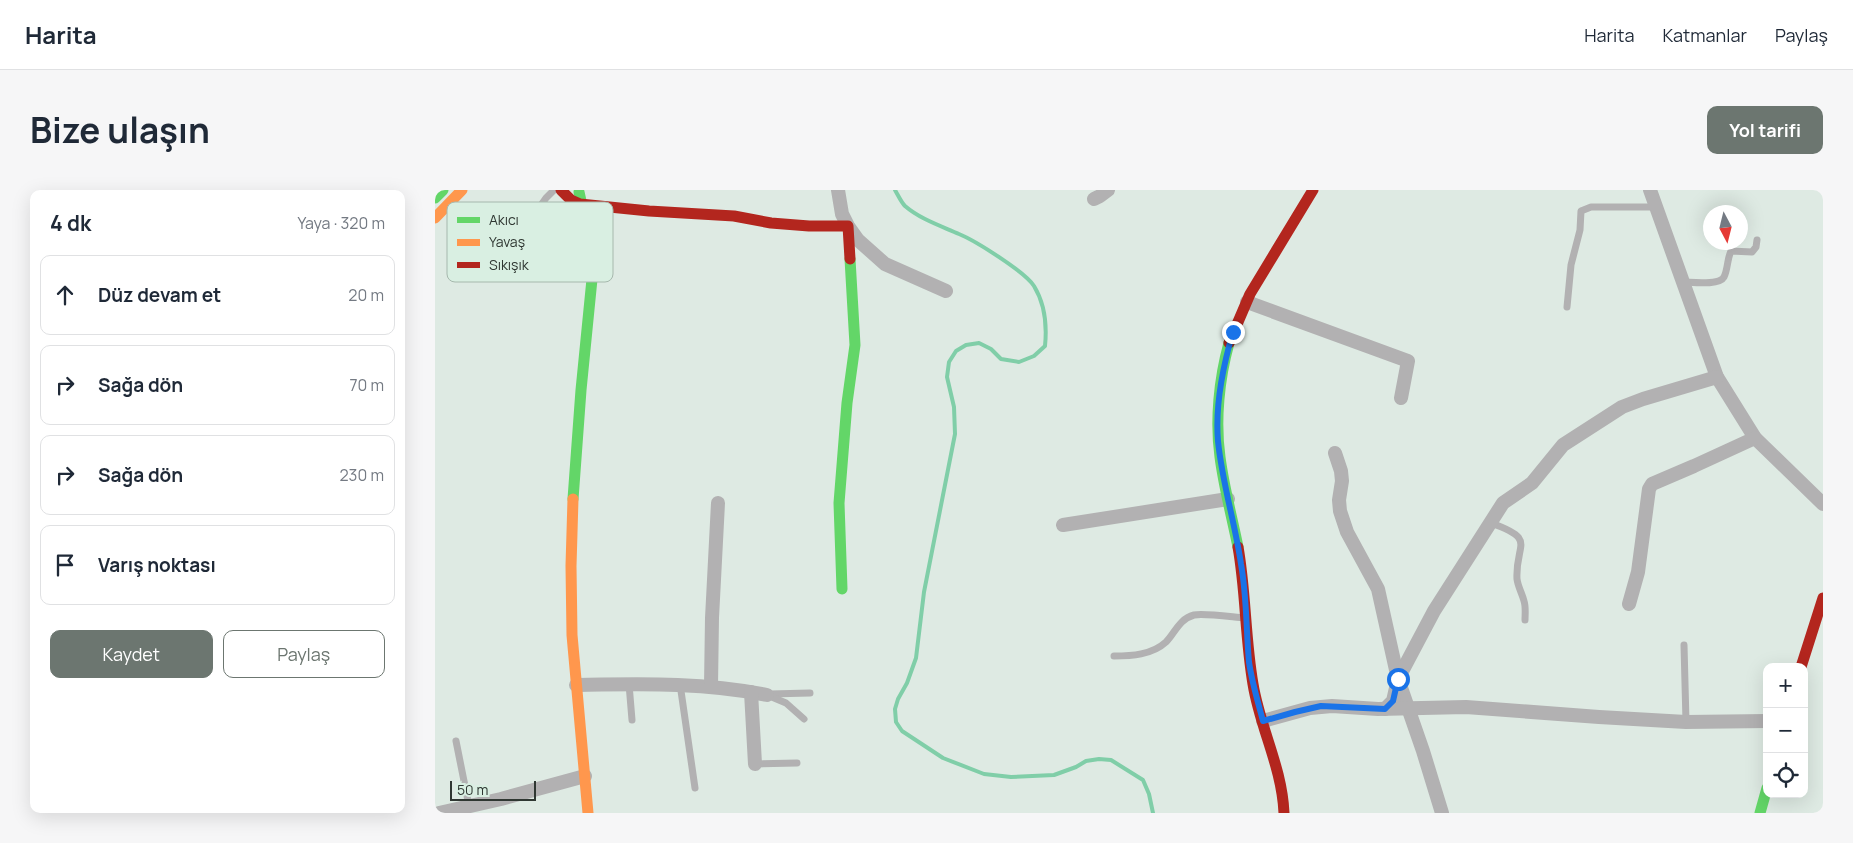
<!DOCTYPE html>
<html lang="tr">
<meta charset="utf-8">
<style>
:root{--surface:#fff;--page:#f6f6f7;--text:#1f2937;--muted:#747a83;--line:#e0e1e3;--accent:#6c7670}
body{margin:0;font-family:Manrope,sans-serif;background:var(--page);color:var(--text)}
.controls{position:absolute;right:15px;bottom:15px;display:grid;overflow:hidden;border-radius:10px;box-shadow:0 5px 20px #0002}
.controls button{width:45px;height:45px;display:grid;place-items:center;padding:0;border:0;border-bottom:1px solid var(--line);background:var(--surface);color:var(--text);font:25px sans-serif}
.compass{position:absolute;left:1268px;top:15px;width:45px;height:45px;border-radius:50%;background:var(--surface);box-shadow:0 5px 20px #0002;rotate:173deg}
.scale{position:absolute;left:15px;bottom:12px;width:86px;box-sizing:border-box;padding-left:5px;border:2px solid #2f3732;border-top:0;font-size:14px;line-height:18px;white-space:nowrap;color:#2f3732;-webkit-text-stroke:4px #d9efe2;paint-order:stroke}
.stop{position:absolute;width:15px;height:15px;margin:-11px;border:4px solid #1a73e8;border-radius:50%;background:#fff}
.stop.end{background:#1a73e8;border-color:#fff;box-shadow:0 1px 5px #0008}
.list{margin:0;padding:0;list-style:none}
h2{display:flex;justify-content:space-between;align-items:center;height:65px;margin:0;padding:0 20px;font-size:21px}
h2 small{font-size:16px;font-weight:400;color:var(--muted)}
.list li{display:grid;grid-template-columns:32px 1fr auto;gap:15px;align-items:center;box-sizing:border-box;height:80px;margin:0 10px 10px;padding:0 10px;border:1px solid var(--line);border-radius:10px}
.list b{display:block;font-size:19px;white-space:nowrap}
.list em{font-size:16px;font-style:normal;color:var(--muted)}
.actions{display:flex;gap:10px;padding:15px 20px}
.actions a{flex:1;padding:11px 0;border:1px solid var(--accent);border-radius:10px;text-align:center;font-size:18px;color:var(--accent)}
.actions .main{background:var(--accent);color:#fff}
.icon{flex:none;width:28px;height:28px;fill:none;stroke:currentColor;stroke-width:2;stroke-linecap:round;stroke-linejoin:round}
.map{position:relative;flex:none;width:1388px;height:623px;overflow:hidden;border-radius:10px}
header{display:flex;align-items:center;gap:30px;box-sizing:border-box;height:70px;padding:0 25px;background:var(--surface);border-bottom:1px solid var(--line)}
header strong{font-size:24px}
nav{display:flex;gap:28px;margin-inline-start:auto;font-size:18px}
.intro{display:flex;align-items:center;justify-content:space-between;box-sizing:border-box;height:120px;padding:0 30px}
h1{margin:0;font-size:35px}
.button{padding:12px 22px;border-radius:10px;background:var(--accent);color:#fff;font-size:18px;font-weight:700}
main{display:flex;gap:30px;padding:0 30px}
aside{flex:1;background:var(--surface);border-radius:10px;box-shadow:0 5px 20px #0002}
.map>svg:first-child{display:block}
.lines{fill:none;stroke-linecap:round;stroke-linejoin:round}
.stream{stroke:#80cea8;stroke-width:4}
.lane{stroke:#b2b1b2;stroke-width:7}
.street{stroke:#b2b1b2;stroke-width:14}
.fast{stroke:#63d668;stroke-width:11}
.slow{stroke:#ff974d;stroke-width:11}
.jam{stroke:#b3261e;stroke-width:11}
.route{stroke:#1a73e8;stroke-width:6}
.key{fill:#d9efe2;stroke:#a6b8ad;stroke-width:1}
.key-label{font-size:14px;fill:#2f3732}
</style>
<header>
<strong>Harita</strong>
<nav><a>Harita</a><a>Katmanlar</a><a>Paylaş</a></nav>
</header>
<div class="intro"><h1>Bize ulaşın</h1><a class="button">Yol tarifi</a></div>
<main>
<aside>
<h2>4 dk<small>Yaya · 320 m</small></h2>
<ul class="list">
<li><svg class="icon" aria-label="ahead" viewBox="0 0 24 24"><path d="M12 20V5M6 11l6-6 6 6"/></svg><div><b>Düz devam et</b></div><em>20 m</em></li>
<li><svg class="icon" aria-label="right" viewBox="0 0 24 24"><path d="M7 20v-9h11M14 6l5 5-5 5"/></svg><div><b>Sağa dön</b></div><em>70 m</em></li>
<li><svg class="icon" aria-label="right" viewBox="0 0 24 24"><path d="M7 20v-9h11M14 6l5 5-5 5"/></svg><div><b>Sağa dön</b></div><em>230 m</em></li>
<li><svg class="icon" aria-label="arrive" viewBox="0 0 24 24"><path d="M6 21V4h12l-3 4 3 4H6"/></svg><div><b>Varış noktası</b></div></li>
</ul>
<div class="actions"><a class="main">Kaydet</a><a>Paylaş</a></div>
</aside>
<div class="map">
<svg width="1388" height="623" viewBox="0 0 1388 623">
<rect width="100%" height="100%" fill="#deeae3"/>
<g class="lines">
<path class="stream" d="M460 0C463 5 466 12 470 16 485 29 506 36 524 44 541 51 590 82 599 96 610 114 612 136 610 156L599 166 584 172 566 169 556 159 544 153 531 155 521 161 514 172 512 187 519 217 520 244 489 402 481 468 472 493 463 509 460 519 461 532 467 541 508 568 549 584 576 587 619 585 641 577 651 571 664 569 676 570 708 590 714 604 718 623"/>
<g class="lane">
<polyline points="99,25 111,8 119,0"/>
<path d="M1247 92C1256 92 1284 96 1289 87 1293 79 1292 69 1296 61L1317 62 1321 57 1322 50"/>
<polyline points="1132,117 1136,75 1145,40 1146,21 1156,17 1221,17"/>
<path d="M1056 333C1103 350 1080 353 1082 389 1083 397 1087 403 1089 411 1091 417 1090 424 1090 430"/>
<polyline points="1249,455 1251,532"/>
<path d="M679 466C696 466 717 465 731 452 740 443 744 429 759 425 769 423 797 427 810 428"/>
<polyline points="194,494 197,530"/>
<polyline points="245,494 260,598"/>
<polyline points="335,504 375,503"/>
<polyline points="332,505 351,513 369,529"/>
<polyline points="21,551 34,616"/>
<polyline points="320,574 362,573"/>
</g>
<g class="street">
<polyline points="403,0 407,24 413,36 423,50 450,74 511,101"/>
<polyline points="1215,0 1282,187 1320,248 1388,314"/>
<polyline points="659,9 665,6 673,0"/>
<polyline points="812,112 973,171 966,208"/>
<polyline points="900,263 906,281 907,291 904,310 905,321 912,342 943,399 963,489 988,561 1007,623"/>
<polyline points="628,335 793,309"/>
<polyline points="1194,414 1203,382 1214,299 1217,294 1259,276 1320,248"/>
<path d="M141 495C205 494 268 492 332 505"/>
<polyline points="276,496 277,428 283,313"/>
<polyline points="316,502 320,574"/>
<polyline points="950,519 958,511 963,489 999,421 1068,313 1097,293 1128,255 1187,217 1208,209 1282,187"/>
<polyline points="828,531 875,518 897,516 943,519 1031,517 1164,527 1251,532 1332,531"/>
<polyline points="4,623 66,609 150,586"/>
</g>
<g class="fast">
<polyline points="0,8 8,0"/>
<path d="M794 153C784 189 780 231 785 267 789 298 797 327 803 357"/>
<polyline points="138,309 146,200 159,69 144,2"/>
<polyline points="407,399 404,313 412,213 420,155 415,69"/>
<polyline points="1325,623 1332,598"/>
</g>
<g class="slow">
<polyline points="0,28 27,0"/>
<polyline points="138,309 136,376 137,445 153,623"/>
</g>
<g class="jam">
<polyline points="126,0 136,10 145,14 214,21 299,26 336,33 374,36 413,36 415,69"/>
<polyline points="794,153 815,104 878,0"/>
<path d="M803 357C811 402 810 448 818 494 825 538 847 577 849 623"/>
<polyline points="1366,477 1388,408"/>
</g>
</g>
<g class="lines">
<path class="route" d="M798 142C788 176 780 215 783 251 787 292 800 333 806 374 812 407 811 440 814 472 817 493 823 512 828 531L860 522 886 516 950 519 958 511 963 489"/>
</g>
<rect x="12" y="12" width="166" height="80" rx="8" class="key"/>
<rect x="22" y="27" width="23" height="6" fill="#63d668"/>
<rect x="22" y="49" width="23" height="7" fill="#ff974d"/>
<rect x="22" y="72" width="23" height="6" fill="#b3261e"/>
<g class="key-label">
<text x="54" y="35">Akıcı</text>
<text x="54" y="57">Yavaş</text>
<text x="54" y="80">Sıkışık</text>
</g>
</svg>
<div class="controls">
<button>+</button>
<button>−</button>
<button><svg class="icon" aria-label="locate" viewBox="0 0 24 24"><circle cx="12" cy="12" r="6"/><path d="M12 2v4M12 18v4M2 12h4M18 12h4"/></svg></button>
</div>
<svg class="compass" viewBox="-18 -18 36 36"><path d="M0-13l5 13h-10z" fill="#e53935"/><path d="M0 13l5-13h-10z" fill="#747a83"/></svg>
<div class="scale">50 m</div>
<div class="stop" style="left:963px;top:489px"></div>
<div class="stop end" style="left:798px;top:142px"></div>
</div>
</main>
